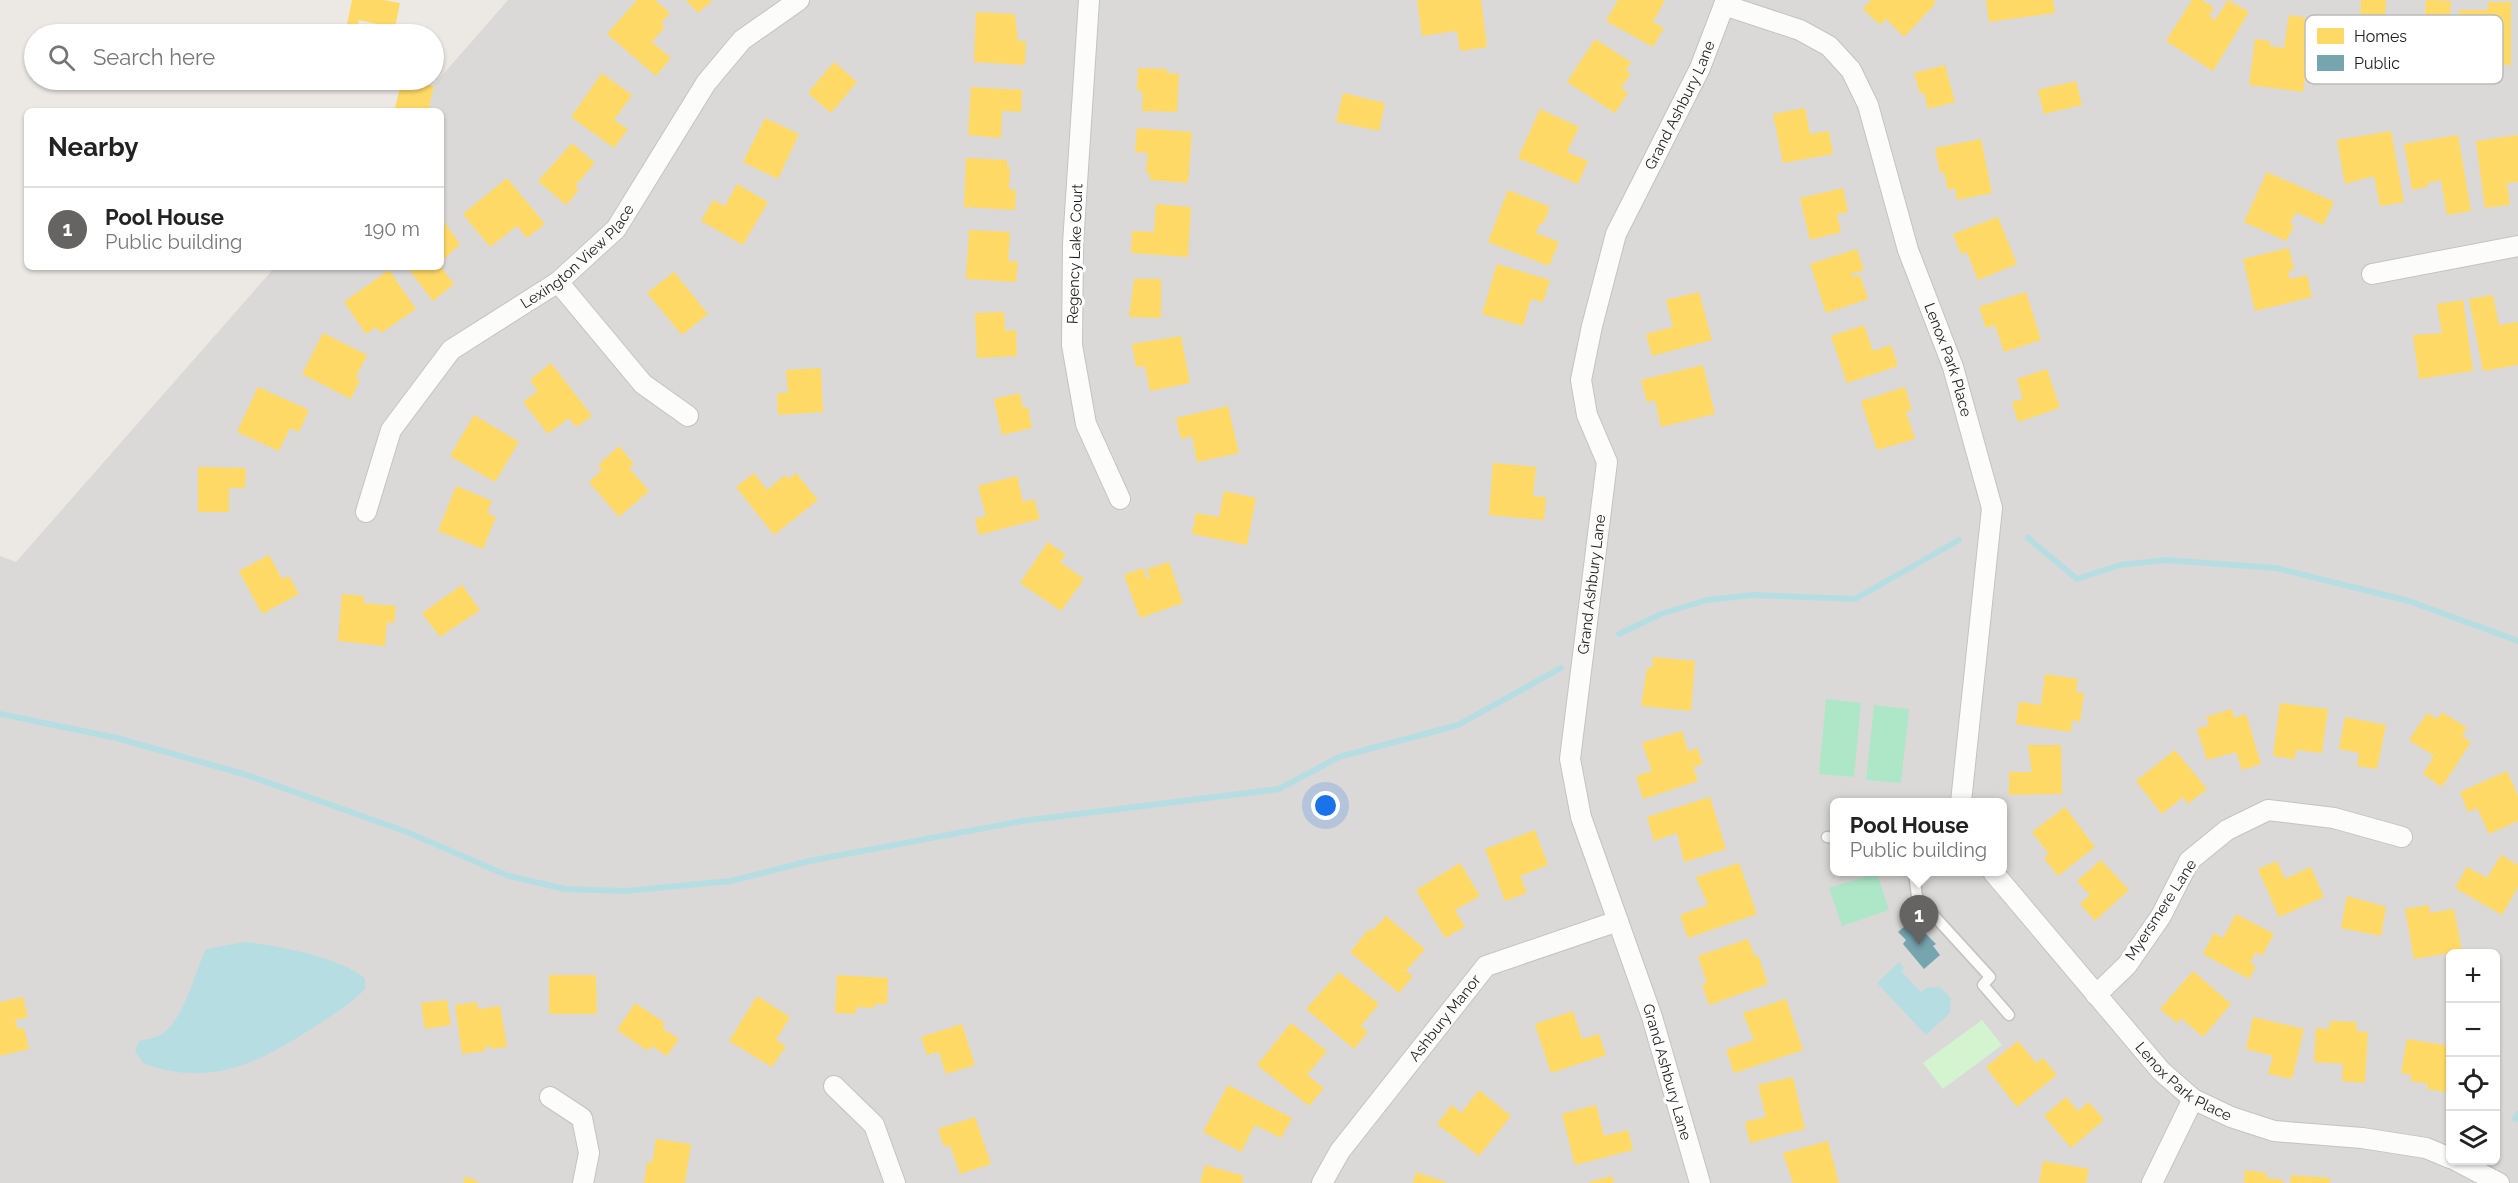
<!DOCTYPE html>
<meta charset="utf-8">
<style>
:root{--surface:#fff;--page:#f2f2f2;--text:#222;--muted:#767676;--line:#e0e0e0;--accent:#656463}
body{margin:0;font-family:Raleway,sans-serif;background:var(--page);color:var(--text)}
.controls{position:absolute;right:18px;bottom:18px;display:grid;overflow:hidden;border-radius:9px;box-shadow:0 2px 4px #0004}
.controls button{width:54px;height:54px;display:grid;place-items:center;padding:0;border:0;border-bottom:2px solid var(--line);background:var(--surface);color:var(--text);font:30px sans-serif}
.you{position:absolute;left:1326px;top:806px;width:21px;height:21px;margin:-15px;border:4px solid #fff;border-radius:50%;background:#1a73e8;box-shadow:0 0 0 9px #1a73e833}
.badge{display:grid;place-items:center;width:39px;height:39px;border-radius:50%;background:var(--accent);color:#fff;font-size:20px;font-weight:700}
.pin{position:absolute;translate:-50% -50px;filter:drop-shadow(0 2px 3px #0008)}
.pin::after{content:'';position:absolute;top:32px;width:21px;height:18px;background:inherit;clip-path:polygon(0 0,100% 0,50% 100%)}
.popup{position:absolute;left:1830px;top:798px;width:177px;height:78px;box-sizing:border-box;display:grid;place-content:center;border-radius:9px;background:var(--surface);filter:drop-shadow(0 2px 4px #0005);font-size:20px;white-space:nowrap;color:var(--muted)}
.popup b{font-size:22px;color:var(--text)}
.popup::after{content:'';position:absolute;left:50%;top:100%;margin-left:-12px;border:12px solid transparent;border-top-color:var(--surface)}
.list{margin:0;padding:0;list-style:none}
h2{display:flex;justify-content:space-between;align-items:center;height:78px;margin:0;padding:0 24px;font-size:26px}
h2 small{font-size:20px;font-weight:400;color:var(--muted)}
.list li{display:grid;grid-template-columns:39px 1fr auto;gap:18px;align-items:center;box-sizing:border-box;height:84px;padding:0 24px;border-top:2px solid var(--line)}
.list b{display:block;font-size:22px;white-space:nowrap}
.list p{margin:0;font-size:20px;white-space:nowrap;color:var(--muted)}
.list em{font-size:20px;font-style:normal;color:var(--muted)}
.icon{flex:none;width:33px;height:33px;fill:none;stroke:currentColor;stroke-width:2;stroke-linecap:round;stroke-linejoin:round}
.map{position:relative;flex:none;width:2518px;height:1183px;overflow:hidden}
.search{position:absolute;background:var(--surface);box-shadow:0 2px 4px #0004;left:24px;top:24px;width:420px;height:66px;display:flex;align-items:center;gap:15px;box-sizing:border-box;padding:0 21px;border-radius:33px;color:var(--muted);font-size:22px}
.panel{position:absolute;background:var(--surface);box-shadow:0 2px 4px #0004;left:24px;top:108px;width:420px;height:162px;border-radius:9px}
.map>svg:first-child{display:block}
.residential{fill:#dbd9d7;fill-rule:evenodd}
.park{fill:#d3f4ce}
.pitch{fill:#ade7c7}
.parking{fill:#dad9d7}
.water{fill:#b6dee2}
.homes{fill:#ffd966}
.public{fill:#76a5af}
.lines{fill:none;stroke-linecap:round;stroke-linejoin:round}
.stream{stroke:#b6dee2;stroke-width:6}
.lane-casing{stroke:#c4c3c1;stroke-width:13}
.street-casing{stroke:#c4c3c1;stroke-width:22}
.lane{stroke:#fcfcfb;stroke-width:10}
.street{stroke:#fcfcfb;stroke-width:20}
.labels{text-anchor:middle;stroke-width:6;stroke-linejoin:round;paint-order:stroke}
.street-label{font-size:15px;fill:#1d1d1d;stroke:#fff}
.key{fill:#fff;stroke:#bbb;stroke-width:1.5}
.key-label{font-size:16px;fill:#1d1d1d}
</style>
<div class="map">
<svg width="2518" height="1183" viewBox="0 0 2518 1183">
<rect width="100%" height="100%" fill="#ece9e5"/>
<path class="residential" d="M508 0H2518V1183H0V556L16 562 275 267H441V111H411ZM1835 802H2003V872H1835ZM2450 954H2496V1160H2450Z"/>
<polygon class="park" points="1982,1020 2002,1045 1943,1089 1923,1063"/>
<g class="pitch">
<polygon points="1826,699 1861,703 1854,777 1819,774"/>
<polygon points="1874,705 1909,709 1901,783 1866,780"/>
<polygon points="1877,873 1889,910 1842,926 1829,888"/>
</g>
<g class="parking">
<polygon points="1814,803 1835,806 1835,864 1807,860"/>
<polygon points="1946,892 2016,971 1994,990 2016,1015 1999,1030 1944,968 1971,944 1934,903"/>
</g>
<g class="water">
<path d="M245 942C277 945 340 958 365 978V989C350 1005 332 1015 314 1027 258 1064 209 1088 143 1063L135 1051 139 1041C145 1039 152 1039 158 1036 183 1025 194 973 206 949Z"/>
<polygon points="1899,962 1904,968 1901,971 1921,992 1926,988 1940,987 1951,998 1950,1013 1926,1035 1877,983"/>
</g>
<g class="homes">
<polygon points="352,0 384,0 400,3 395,28 359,20 357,29 377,34 345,34"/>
<polygon points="637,0 655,0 670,13 661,24 665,27 652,42 671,58 656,76 607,34"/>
<polygon points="686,0 713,0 698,13"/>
<polygon points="1417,0 1481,0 1487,47 1460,51 1457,31 1422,36"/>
<polygon points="1618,0 1665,0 1653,22 1664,28 1653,47 1606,21"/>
<polygon points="1871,0 1933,0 1936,3 1904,37 1886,19 1880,25 1863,9"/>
<polygon points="1986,0 2053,0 2055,13 1989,22"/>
<polygon points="2192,0 2202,0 2214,8 2209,16 2215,20 2228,0 2249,12 2213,71 2166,41"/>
<polygon points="2361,0 2386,0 2382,73 2327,69 2330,24 2346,25 2346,34 2348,34 2349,28 2360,28"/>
<polygon points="2426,0 2451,1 2447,72 2392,68 2395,20 2416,21 2416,26 2424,27"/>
<polygon points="2488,2 2511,2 2511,65 2459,65 2459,10 2488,10"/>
<polygon points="976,12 1015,14 1018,41 1026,41 1025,65 974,62"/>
<polygon points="2289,15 2313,19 2303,92 2249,85 2255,39 2270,41 2270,46 2284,48"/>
<polygon points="1595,39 1631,62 1626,71 1631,74 1621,88 1628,93 1615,113 1567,82"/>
<polygon points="834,62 857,82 831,113 808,93"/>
<polygon points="1945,65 1955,102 1928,109 1924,92 1920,94 1914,73"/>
<polygon points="1138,68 1167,69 1167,73 1179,74 1177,112 1142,111 1143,92 1137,91"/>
<polygon points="602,73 632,95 614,120 628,129 614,148 571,117"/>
<polygon points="402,80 434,86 428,111 395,108"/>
<polygon points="2076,81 2082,105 2044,114 2038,90"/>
<polygon points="971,87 1022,90 1021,112 1002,111 1001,138 968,135"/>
<polygon points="1343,93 1385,103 1379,131 1336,122"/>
<polygon points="1805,108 1810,134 1829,131 1833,154 1783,163 1773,114"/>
<polygon points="1540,109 1579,127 1567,152 1588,161 1578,184 1518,158"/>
<polygon points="765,118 799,134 778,179 743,162"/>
<polygon points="1137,128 1192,132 1188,183 1150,180 1150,174 1146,173 1148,153 1135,152"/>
<polygon points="2391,131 2404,202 2380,206 2374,176 2345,184 2337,140"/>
<polygon points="2458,135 2471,211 2447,215 2441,180 2427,183 2428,187 2412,190 2404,144"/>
<polygon points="2518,135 2518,182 2507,183 2510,205 2485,208 2476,141"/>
<polygon points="1981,139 1992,193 1957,200 1955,188 1948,190 1944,172 1940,173 1935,148"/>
<polygon points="572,143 595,163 575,186 579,190 566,205 538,181"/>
<polygon points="966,158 1007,160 1007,167 1010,167 1009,189 1016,190 1015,210 964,207"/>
<polygon points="2267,172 2334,202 2323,225 2296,212 2290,224 2294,226 2286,241 2244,222"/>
<polygon points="507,178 545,224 527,238 517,226 490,247 463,214"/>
<polygon points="737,184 768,202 743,245 701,221 713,200 725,206"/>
<polygon points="1843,188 1848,212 1837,214 1841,232 1810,240 1800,198"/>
<polygon points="1508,190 1550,207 1543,224 1540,223 1536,233 1559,242 1549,266 1488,242"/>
<polygon points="1156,204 1191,207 1188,257 1131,253 1132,231 1154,232"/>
<polygon points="1998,217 2017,264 1978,280 1967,252 1961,254 1953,234"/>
<polygon points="441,218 460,244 441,262"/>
<polygon points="969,230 1010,232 1008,261 1018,261 1016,282 966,279"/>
<polygon points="2289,248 2294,270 2288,271 2290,279 2307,275 2312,297 2255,311 2243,259"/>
<polygon points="1857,249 1864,270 1851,274 1852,277 1860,275 1868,299 1826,313 1810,264"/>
<polygon points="1497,264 1550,280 1543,302 1531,299 1523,326 1482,314"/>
<polygon points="407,267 441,267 454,284 433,301"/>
<polygon points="389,270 416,309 381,333 376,327 366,334 344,302"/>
<polygon points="674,272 708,314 682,335 647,293"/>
<polygon points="1134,279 1161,279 1161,318 1129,317"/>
<polygon points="1699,292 1712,340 1652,356 1646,334 1673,327 1666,300"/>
<polygon points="2026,292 2041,340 2004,352 1995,325 1986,328 1979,307"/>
<polygon points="2493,295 2499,325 2518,322 2518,365 2483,371 2469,299"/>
<polygon points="2463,300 2473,371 2419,379 2413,335 2442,333 2437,304"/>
<polygon points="1004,312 1005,331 1016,330 1017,356 977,358 975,313"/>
<polygon points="1864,325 1873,351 1891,345 1898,366 1847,383 1831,336"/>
<polygon points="323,333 367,355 356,377 360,380 351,399 302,374"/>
<polygon points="1181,336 1190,383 1150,391 1145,366 1136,367 1132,344"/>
<polygon points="551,363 592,416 576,427 569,418 548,434 523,402 538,391 530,380"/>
<polygon points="1703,365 1715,414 1661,427 1655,400 1647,402 1641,380"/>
<polygon points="821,368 823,412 778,415 777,393 788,393 786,370"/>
<polygon points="2047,369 2060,408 2018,422 2012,402 2023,399 2017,379"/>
<polygon points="258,387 309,410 299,432 290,428 279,451 237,432"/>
<polygon points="1905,387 1912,410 1906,411 1915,439 1877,450 1861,401"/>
<polygon points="1020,393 1023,408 1028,407 1032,428 1002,435 994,399"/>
<polygon points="1228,406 1239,453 1197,462 1192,436 1181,439 1176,418"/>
<polygon points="474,415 519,442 495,482 450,456"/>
<polygon points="619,446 634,464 629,468 649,491 619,517 589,482 602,470 598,465"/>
<polygon points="1493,463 1536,467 1533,496 1546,497 1544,520 1489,515"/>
<polygon points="198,467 246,468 245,488 229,488 229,512 198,512"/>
<polygon points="754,473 767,490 785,475 788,479 796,473 818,500 774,535 736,487"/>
<polygon points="1017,476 1023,502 1034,499 1040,519 979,535 975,519 986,516 978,486"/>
<polygon points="456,486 492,501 487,513 496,517 483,549 438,531"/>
<polygon points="1224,491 1256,498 1247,545 1192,534 1196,513 1219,517"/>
<polygon points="1048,542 1066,555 1060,562 1084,579 1061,611 1020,583"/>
<polygon points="269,555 282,579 289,576 299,594 262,614 239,571"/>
<polygon points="1169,562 1183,603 1140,618 1124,575 1143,568 1147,579 1150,578 1147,569"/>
<polygon points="462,585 480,610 440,637 422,613"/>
<polygon points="342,594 364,596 363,603 396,606 394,623 387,622 385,646 338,641"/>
<polygon points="1653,657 1695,661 1691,711 1641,706 1647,668 1652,668"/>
<polygon points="2045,674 2078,679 2076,692 2084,693 2080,722 2072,720 2071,732 2016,724 2019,702 2041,705"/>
<polygon points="2280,703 2328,709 2322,753 2296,750 2295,759 2273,756"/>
<polygon points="2232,709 2234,718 2246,714 2261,764 2242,770 2236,752 2207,760 2197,729 2209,725 2206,717"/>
<polygon points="2442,712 2467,728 2462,736 2471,742 2442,787 2423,774 2434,756 2409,740 2427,713 2437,719"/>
<polygon points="2345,717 2386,725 2377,769 2357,766 2359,753 2339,749"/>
<polygon points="1682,731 1688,751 1697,748 1703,764 1693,767 1698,781 1643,799 1636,776 1652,771 1642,743"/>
<polygon points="2028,745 2061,745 2062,794 2009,795 2009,772 2032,772"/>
<polygon points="2175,750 2207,789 2188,804 2183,797 2162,814 2136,781"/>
<polygon points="2507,771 2518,796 2518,821 2489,834 2477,808 2468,812 2460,792"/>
<polygon points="1710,797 1726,849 1684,862 1677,833 1654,841 1647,817"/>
<polygon points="2065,807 2095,847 2058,876 2044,858 2049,854 2032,832"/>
<polygon points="1535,830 1548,865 1520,876 1527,893 1505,901 1485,849"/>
<polygon points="2501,855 2518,865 2518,887 2502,915 2455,888 2467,867 2487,878"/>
<polygon points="2101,860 2129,890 2095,921 2080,904 2090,895 2077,881"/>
<polygon points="2277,861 2285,879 2311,867 2324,897 2279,917 2258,869"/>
<polygon points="1460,863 1480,896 1455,910 1465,927 1445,938 1416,890"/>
<polygon points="1739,863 1757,914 1688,938 1680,915 1708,905 1696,877"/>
<polygon points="2347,896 2386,907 2381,936 2341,928"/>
<polygon points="2429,905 2430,913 2454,909 2462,951 2414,959 2405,909"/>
<polygon points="2236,914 2274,934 2262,956 2256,952 2250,963 2256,966 2249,979 2203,954 2214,933 2223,938"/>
<polygon points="1386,916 1425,949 1406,971 1413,976 1399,993 1350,952 1369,929 1372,931"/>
<polygon points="1748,939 1755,957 1758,955 1768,984 1709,1005 1702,984 1707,983 1698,956"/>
<polygon points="2193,971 2231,1004 2203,1037 2181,1018 2177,1023 2160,1009"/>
<polygon points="1339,972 1379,1004 1361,1026 1368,1032 1354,1049 1306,1009"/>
<polygon points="549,975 596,975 597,1014 549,1014"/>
<polygon points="837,975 888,978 887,1004 874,1004 874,1008 856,1007 856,1014 835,1013"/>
<polygon points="757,996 790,1017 776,1040 786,1046 772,1067 729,1041"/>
<polygon points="23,997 28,1017 15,1020 18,1029 24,1028 29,1049 0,1056 0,1002"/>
<polygon points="1786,999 1803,1050 1734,1073 1726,1050 1754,1040 1743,1013"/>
<polygon points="447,1000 451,1025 425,1029 421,1003"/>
<polygon points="477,1002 478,1009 500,1006 507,1047 491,1049 491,1046 485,1047 485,1051 462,1054 455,1005"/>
<polygon points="635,1003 665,1023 662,1028 679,1039 667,1056 652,1046 648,1051 617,1030"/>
<polygon points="1573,1011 1582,1039 1599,1034 1606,1055 1551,1073 1535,1024"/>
<polygon points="2253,1017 2304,1029 2292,1079 2268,1074 2273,1056 2246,1049"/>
<polygon points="2330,1021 2357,1022 2356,1031 2368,1032 2365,1083 2342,1081 2343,1064 2314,1062 2316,1028 2329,1029"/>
<polygon points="1291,1023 1327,1051 1307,1075 1324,1088 1309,1106 1257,1065"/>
<polygon points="962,1024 975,1065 946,1074 939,1052 927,1055 921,1037"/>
<polygon points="2407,1039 2450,1046 2450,1093 2427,1089 2428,1084 2410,1081 2412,1075 2401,1073"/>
<polygon points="2018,1041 2036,1063 2043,1058 2057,1075 2017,1107 1986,1067"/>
<polygon points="1793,1077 1805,1129 1750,1143 1745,1122 1766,1117 1758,1085"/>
<polygon points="1228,1085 1292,1118 1281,1138 1255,1125 1241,1152 1203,1132"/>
<polygon points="1479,1090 1511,1116 1479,1156 1437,1124 1452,1105 1461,1113"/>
<polygon points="2066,1097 2078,1111 2089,1102 2104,1120 2071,1148 2044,1116"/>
<polygon points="1596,1105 1604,1136 1628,1130 1633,1150 1575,1165 1562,1114"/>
<polygon points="975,1117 991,1164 960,1174 950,1145 944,1147 938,1129"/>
<polygon points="656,1139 691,1144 685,1183 644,1183 647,1162 652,1163"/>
<polygon points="1828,1141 1839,1183 1793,1183 1783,1153"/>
<polygon points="2043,1161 2089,1169 2086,1183 2039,1183"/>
<polygon points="1205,1165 1244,1176 1242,1183 1200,1183"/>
<polygon points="2245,1170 2267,1173 2266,1178 2283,1180 2283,1183 2244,1183"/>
<polygon points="1416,1172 1448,1183 1413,1183"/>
<polygon points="2291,1175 2330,1178 2330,1183 2290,1183"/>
<polygon points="466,1176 480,1183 463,1183"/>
<polygon points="1612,1176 1614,1183 1589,1183 1589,1182"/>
</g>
<polygon class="public" points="1912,920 1936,944 1933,946 1940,955 1924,969 1903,944 1906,940 1898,932"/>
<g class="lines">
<g class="stream">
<polyline points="2028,538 2077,579 2120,565 2166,560 2276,568 2409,601 2518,641"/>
<polyline points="1619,634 1661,614 1707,600 1753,595 1855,599 1959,540"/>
<polyline points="0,714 117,738 247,775 407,832 509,876 565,889 625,891 731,881 809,861 1022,821 1279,789 1339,757 1458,725 1561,668"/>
<polyline points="2515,1119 2518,1114"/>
</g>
<g class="lane-casing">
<g id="lane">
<polyline points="1827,837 1835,838"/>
<polyline points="1914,872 1917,897 1990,977 1983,985 2009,1015"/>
</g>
</g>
<g class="street-casing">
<g id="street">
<polyline points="1089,0 1073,244 1072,345 1086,424 1120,499"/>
<path id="s1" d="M1724 5 1800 30 1829 46 1851 70 1868 105 1908 250 1953 367 1992 508 1961 802"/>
<polyline points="2372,274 2518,246"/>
<polyline points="558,282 643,384 688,416"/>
<path id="s2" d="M366 512 391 430 451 350 558 282 616 229 706 83 742 40 799 0"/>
<path id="s3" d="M1993 872 2161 1071 2193 1099 2231 1117 2274 1131 2362 1138 2426 1148 2450 1158"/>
<polyline points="2096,995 2127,965 2161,916 2189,861 2227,830 2268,810 2334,818 2402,837"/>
<polyline points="834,1086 874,1125 895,1183"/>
<polyline points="550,1097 582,1118 589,1153 583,1183"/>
<polyline points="2455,1160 2499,1183"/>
<path id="s4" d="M1322 1183 1340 1151 1486 966 1618 921"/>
<path id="s5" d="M1700 1183 1652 1017 1581 817 1570 759 1607 462 1587 415 1581 380 1592 326 1616 234 1700 68 1726 0"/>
<polyline points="2152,1183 2193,1099"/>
</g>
</g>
<use href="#lane" class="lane"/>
<use href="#street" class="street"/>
</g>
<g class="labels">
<g class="street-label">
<text dy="5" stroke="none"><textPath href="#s5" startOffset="1124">Grand Ashbury Lane</textPath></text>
<text dy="5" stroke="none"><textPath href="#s2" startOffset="344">Lexington View Place</textPath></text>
<text transform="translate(1075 254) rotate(-88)" y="5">Regency Lake Court</text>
<text dy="5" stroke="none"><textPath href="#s1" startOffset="452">Lenox Park Place</textPath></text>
<text dy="5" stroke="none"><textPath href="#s5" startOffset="620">Grand Ashbury Lane</textPath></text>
<text transform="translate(2161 910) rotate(-57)" y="5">Myersmere Lane</text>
<text dy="5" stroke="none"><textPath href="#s4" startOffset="206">Ashbury Manor</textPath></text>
<text transform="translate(1667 1072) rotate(74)" y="5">Grand Ashbury Lane</text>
<text dy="5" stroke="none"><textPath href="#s3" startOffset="285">Lenox Park Place</textPath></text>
</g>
</g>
<rect x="2305" y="15" width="198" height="69" rx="9" class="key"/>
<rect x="2317" y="28" width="27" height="16" fill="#ffd966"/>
<rect x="2317" y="55" width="27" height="16" fill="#76a5af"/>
<g class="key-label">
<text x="2354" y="42">Homes</text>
<text x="2354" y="69">Public</text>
</g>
</svg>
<div class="controls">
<button>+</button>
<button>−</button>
<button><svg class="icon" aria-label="locate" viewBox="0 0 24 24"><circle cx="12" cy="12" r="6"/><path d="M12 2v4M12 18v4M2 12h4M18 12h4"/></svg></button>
<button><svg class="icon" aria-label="layers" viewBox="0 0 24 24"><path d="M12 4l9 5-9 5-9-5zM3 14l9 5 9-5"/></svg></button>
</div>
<div class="you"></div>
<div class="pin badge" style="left:1919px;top:945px">1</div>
<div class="popup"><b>Pool House</b>Public building</div>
<div class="search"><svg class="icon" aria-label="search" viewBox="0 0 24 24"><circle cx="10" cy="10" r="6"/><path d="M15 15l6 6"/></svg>Search here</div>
<section class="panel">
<h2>Nearby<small></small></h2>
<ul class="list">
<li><span class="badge">1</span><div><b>Pool House</b><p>Public building</p></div><em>190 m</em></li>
</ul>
</section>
</div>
